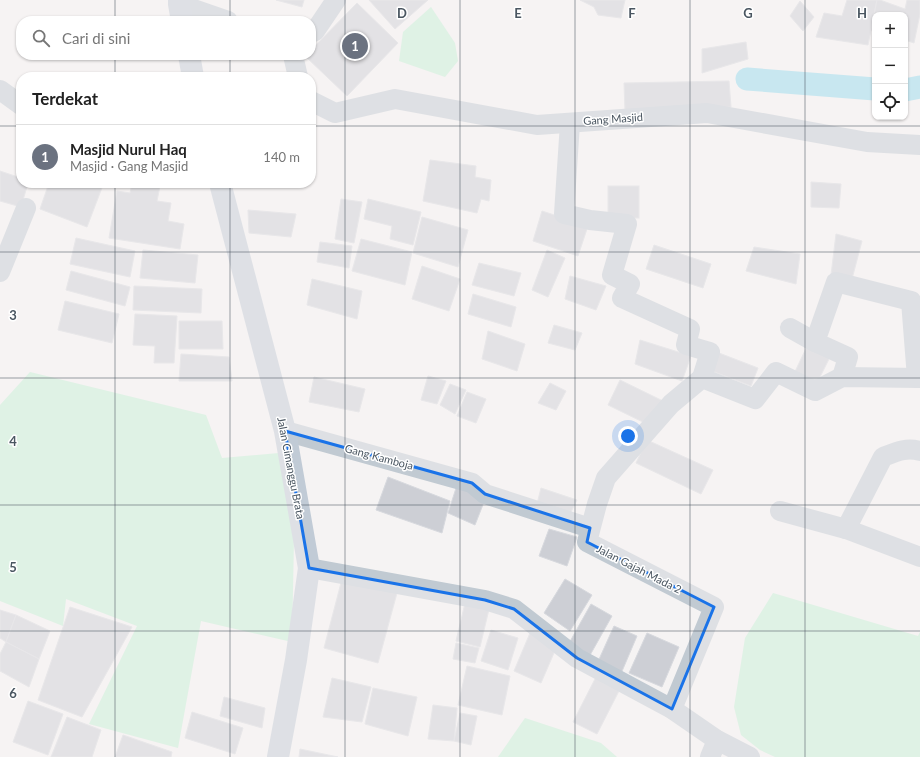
<!DOCTYPE html>
<html lang="id">
<meta charset="utf-8">
<style>
:root{--surface:#fff;--page:#f2f2f2;--text:#222;--muted:#767676;--line:#e0e0e0;--accent:#1a73e8}
body{margin:0;font-family:Lato,sans-serif;background:var(--page);color:var(--text)}
.controls{position:absolute;right:12px;top:12px;display:grid;overflow:hidden;border-radius:8px;box-shadow:0 1px 3px #0004}
.controls button{width:36px;height:36px;display:grid;place-items:center;padding:0;border:0;border-bottom:1px solid var(--line);background:var(--surface);color:var(--text);font:20px sans-serif}
.you{position:absolute;left:628px;top:436px;width:14px;height:14px;margin:-10px;border:3px solid #fff;border-radius:50%;background:#1a73e8;box-shadow:0 0 0 6px #1a73e833}
.badge{display:grid;place-items:center;width:26px;height:26px;border-radius:50%;background:var(--accent);color:#fff;font-size:13px;font-weight:700}
.pin{position:absolute;translate:-50% -50%;border:2px solid #fff;box-shadow:0 1px 4px #0006}
.list{margin:0;padding:0;list-style:none}
h2{display:flex;justify-content:space-between;align-items:center;height:52px;margin:0;padding:0 16px;font-size:17px}
h2 small{font-size:13px;font-weight:400;color:var(--muted)}
.list li{display:grid;grid-template-columns:26px 1fr auto;gap:12px;align-items:center;box-sizing:border-box;height:64px;padding:0 16px;border-top:1px solid var(--line)}
.list b{display:block;font-size:15px;white-space:nowrap}
.list p{margin:0;font-size:13px;white-space:nowrap;color:var(--muted)}
.list em{font-size:13px;font-style:normal;color:var(--muted)}
.icon{flex:none;width:22px;height:22px;fill:none;stroke:currentColor;stroke-width:2;stroke-linecap:round;stroke-linejoin:round}
.map{position:relative;flex:none;width:920px;height:757px;overflow:hidden}
.search{position:absolute;background:var(--surface);box-shadow:0 1px 3px #0004;left:16px;top:16px;width:300px;height:44px;display:flex;align-items:center;gap:10px;box-sizing:border-box;padding:0 14px;border-radius:16px;color:var(--muted);font-size:15px}
.panel{position:absolute;background:var(--surface);box-shadow:0 1px 3px #0004;left:16px;top:72px;width:300px;height:116px;border-radius:16px}
.map>svg:first-child{display:block}
.green{fill:#c3f1d5}
.lines{fill:none;stroke-linecap:round;stroke-linejoin:round}
.canal{stroke:#90daee;stroke-width:23}
.building{fill:#cdcfd5;stroke:#d7d9de}
.street{stroke:#c1cad2;stroke-width:20}
.secondary{stroke:#c1cbd6;stroke-width:22}
.marked{fill:none;stroke:#1a73e8;stroke-width:3;stroke-linejoin:round}
.grid{fill:none;stroke:#4a5661;stroke-width:1;stroke-opacity:0.55}
.labels{text-anchor:middle;stroke-width:3;stroke-linejoin:round;paint-order:stroke}
.street-label{font-size:11px;fill:#4a5661;stroke:#fff}
.grid-label{font-size:13px;text-anchor:middle;font-weight:bold;fill:#4a5661;stroke:#fff;stroke-width:3;stroke-linejoin:round;paint-order:stroke}
</style>
<div class="map">
<svg width="920" height="757" viewBox="0 0 920 757">
<rect width="100%" height="100%" fill="#f5f3f3"/>
<g class="green">
<polygon points="431,7 455,43 458,61 445,77 399,61 403,32"/>
<polygon points="30,372 206,415 222,458 279,453 294,538 292,642 201,621 178,748 89,724 137,626 66,599 63,626 0,601 0,405"/>
<polygon points="773,593 918,636 920,632 920,757 775,757 760,750 741,735 734,707 745,638"/>
<polygon points="525,718 601,743 617,757 498,757"/>
</g>
<g class="lines">
<g class="canal">
<polyline points="747,79 875,89"/>
<polyline points="905,90 920,87"/>
</g>
</g>
<g class="building">
<polygon points="276,0 304,0 302,7"/>
<polygon points="369,0 428,0 395,29"/>
<polygon points="580,0 625,0 621,18 598,15 594,7"/>
<polygon points="847,0 877,0 868,45 816,37 824,13 842,16"/>
<polygon points="877,0 880,0 905,9 907,0 920,0 920,14 914,43 905,40 905,15 875,15 875,31 871,30"/>
<polygon points="800,1 814,17 803,31 790,16"/>
<polygon points="357,3 398,43 347,96 305,56 307,55 311,55 311,50"/>
<polygon points="746,42 748,59 702,73 702,49"/>
<polygon points="729,81 731,107 625,111 624,83"/>
<polygon points="430,160 476,166 475,177 491,180 489,201 481,199 477,213 423,201"/>
<polygon points="0,171 21,178 21,183 28,183 21,207 0,201"/>
<polygon points="811,182 841,184 839,208 811,207"/>
<polygon points="49,183 98,183 103,185 87,227 40,209"/>
<polygon points="132,183 141,183 160,186 157,201 171,203 168,221 184,224 180,249 109,238 117,191 130,193"/>
<rect x="608" y="186" width="31" height="32"/>
<polygon points="341,199 362,202 354,243 335,239"/>
<polygon points="368,199 421,212 413,245 390,239 392,226 364,219"/>
<polygon points="248,210 296,214 291,237 249,233"/>
<polygon points="542,211 588,226 578,256 533,241"/>
<polygon points="422,217 468,230 458,267 413,253"/>
<polygon points="836,234 862,241 852,279 831,275"/>
<polygon points="76,238 135,251 130,277 70,264"/>
<polygon points="361,239 412,252 405,285 352,271"/>
<polygon points="320,242 352,246 349,268 317,262"/>
<polygon points="654,245 711,264 703,288 646,269"/>
<polygon points="754,247 800,254 796,284 746,271"/>
<polygon points="143,250 198,255 195,283 140,278"/>
<polygon points="547,250 565,258 548,297 532,290"/>
<polygon points="479,263 521,273 514,296 472,285"/>
<polygon points="422,266 460,279 449,311 412,299"/>
<polygon points="71,271 130,287 125,306 66,290"/>
<polygon points="570,276 606,286 596,310 565,299"/>
<polygon points="312,279 362,291 357,319 307,305"/>
<polygon points="134,286 202,289 201,313 133,310"/>
<polygon points="473,294 516,307 511,327 468,314"/>
<polygon points="65,301 119,314 112,343 58,330"/>
<polygon points="135,314 177,316 174,363 154,363 155,346 133,345"/>
<polygon points="179,321 222,321 223,349 179,349"/>
<polygon points="554,325 582,333 575,350 548,343"/>
<polygon points="488,331 525,344 517,371 482,359"/>
<polygon points="640,340 691,356 682,381 635,364"/>
<polygon points="809,342 832,353 814,389 792,378"/>
<polygon points="719,353 758,368 751,386 712,371"/>
<polygon points="181,354 229,357 232,381 179,381"/>
<polygon points="428,376 446,381 437,404 421,400"/>
<polygon points="314,377 365,389 359,412 309,402"/>
<polygon points="620,380 663,401 651,426 608,405"/>
<polygon points="550,383 566,391 556,410 538,403"/>
<polygon points="450,384 466,390 455,414 440,405"/>
<polygon points="467,392 486,399 476,423 457,416"/>
<polygon points="647,440 713,470 701,494 636,463"/>
<polygon points="388,477 450,501 442,533 376,510"/>
<polygon points="457,485 486,497 475,525 448,513"/>
<polygon points="541,488 577,500 567,520 536,508"/>
<polygon points="549,529 577,537 567,566 539,556"/>
<polygon points="342,579 397,593 378,663 324,648"/>
<polygon points="565,579 592,595 570,631 544,613"/>
<polygon points="466,599 490,605 480,647 456,641"/>
<polygon points="591,604 612,616 589,657 568,645"/>
<polygon points="70,607 132,627 82,717 38,700"/>
<polygon points="0,610 16,615 6,642 0,638"/>
<polygon points="16,615 50,631 39,659 6,642"/>
<polygon points="614,626 637,636 620,676 596,666"/>
<polygon points="491,630 518,638 508,670 481,661"/>
<polygon points="530,633 557,646 541,683 514,671"/>
<polygon points="647,633 679,647 662,687 629,673"/>
<polygon points="6,642 39,659 29,687 0,671 0,654"/>
<polygon points="456,643 479,648 475,663 453,659"/>
<polygon points="467,666 510,676 502,715 458,705"/>
<polygon points="597,675 621,687 597,734 573,722"/>
<polygon points="332,678 371,687 362,722 323,717"/>
<polygon points="373,688 417,697 408,736 365,724"/>
<polygon points="224,697 265,708 262,728 220,716"/>
<polygon points="28,701 63,714 48,755 13,742"/>
<polygon points="433,705 457,708 454,741 428,739"/>
<polygon points="192,712 243,728 235,754 185,738"/>
<polygon points="460,713 477,716 471,745 454,741"/>
<polygon points="67,717 101,730 92,757 51,757"/>
<polygon points="123,735 172,752 171,757 115,757"/>
<polygon points="300,749 338,757 299,757"/>
</g>
<g class="lines">
<g class="street">
<polyline points="179,4 228,21"/>
<polyline points="311,33 315,31 336,0"/>
<polyline points="293,55 298,77"/>
<polyline points="0,90 21,105"/>
<polyline points="311,101 335,113 395,99 537,125 707,113 867,142 920,145"/>
<polyline points="570,123 564,214 590,220 627,224 612,275 630,284 622,298 690,329 686,345 710,352 702,378"/>
<polyline points="0,272 26,208"/>
<polyline points="790,328 815,342"/>
<polyline points="842,377 848,357 815,342 836,282 911,301 917,378"/>
<polyline points="285,431 472,483 485,494 590,528"/>
<polyline points="780,511 846,529 920,557"/>
<path d="M846 529 883 457C896 452 906 447 920 451"/>
<polyline points="309,568 485,600 514,609 577,658 672,709 717,740 750,757"/>
<polyline points="672,709 714,607 587,542 597,504 606,478 671,404 702,378 755,399 776,372 815,391 842,377 920,378"/>
<polyline points="710,757 717,740"/>
</g>
<g class="secondary">
<polyline points="179,0 179,4 182,21"/>
<polyline points="189,55 193,77"/>
<polyline points="220,183 285,431 309,568 296,660 278,757"/>
</g>
</g>
<path d="M0 0H920V757H0ZM285 431 472 483 485 494 590 528 587 542 714 607 672 709 577 658 514 609 485 600 309 568Z" fill="#f5f3f3" fill-opacity=".55" fill-rule="evenodd"/>
<path class="marked" d="M285 431 472 483 485 494 590 528 587 542 714 607 672 709 577 658 514 609 485 600 309 568Z"/>
<path class="grid" d="M115 0V21M230 0V21M345 0V757M460 0V757M575 0V757M690 0V757M805 0V757M115 55V77M230 55V77M0 126H21M311 126H920M115 183V757M230 183V757M0 252H920M0 378H920M0 505H920M0 631H920"/>
<g class="labels">
<g class="street-label">
<text transform="translate(613 119) rotate(-4)" y="4">Gang Masjid</text>
<text transform="translate(379 457) rotate(15)" y="4">Gang Kamboja</text>
<text transform="translate(291 468) rotate(79)" y="4">Jalan Cimanggu Brata</text>
<text transform="translate(639 569) rotate(27)" y="4">Jalan Gajah Mada 2</text>
</g>
</g>
<g class="grid-label">
<text x="402" y="18">D</text>
<text x="518" y="18">E</text>
<text x="632" y="18">F</text>
<text x="748" y="18">G</text>
<text x="862" y="18">H</text>
<text x="13" y="320">3</text>
<text x="13" y="446">4</text>
<text x="13" y="572">5</text>
<text x="13" y="698">6</text>
</g>
</svg>
<div class="controls">
<button>+</button>
<button>−</button>
<button><svg class="icon" aria-label="locate" viewBox="0 0 24 24"><circle cx="12" cy="12" r="6"/><path d="M12 2v4M12 18v4M2 12h4M18 12h4"/></svg></button>
</div>
<div class="you"></div>
<div class="pin badge" style="left:355px;top:46px;background:#6b7280">1</div>
<div class="search"><svg class="icon" aria-label="search" viewBox="0 0 24 24"><circle cx="10" cy="10" r="6"/><path d="M15 15l6 6"/></svg>Cari di sini</div>
<section class="panel">
<h2>Terdekat<small></small></h2>
<ul class="list">
<li><span class="badge" style="background:#6b7280">1</span><div><b>Masjid Nurul Haq</b><p>Masjid · Gang Masjid</p></div><em>140 m</em></li>
</ul>
</section>
</div>
